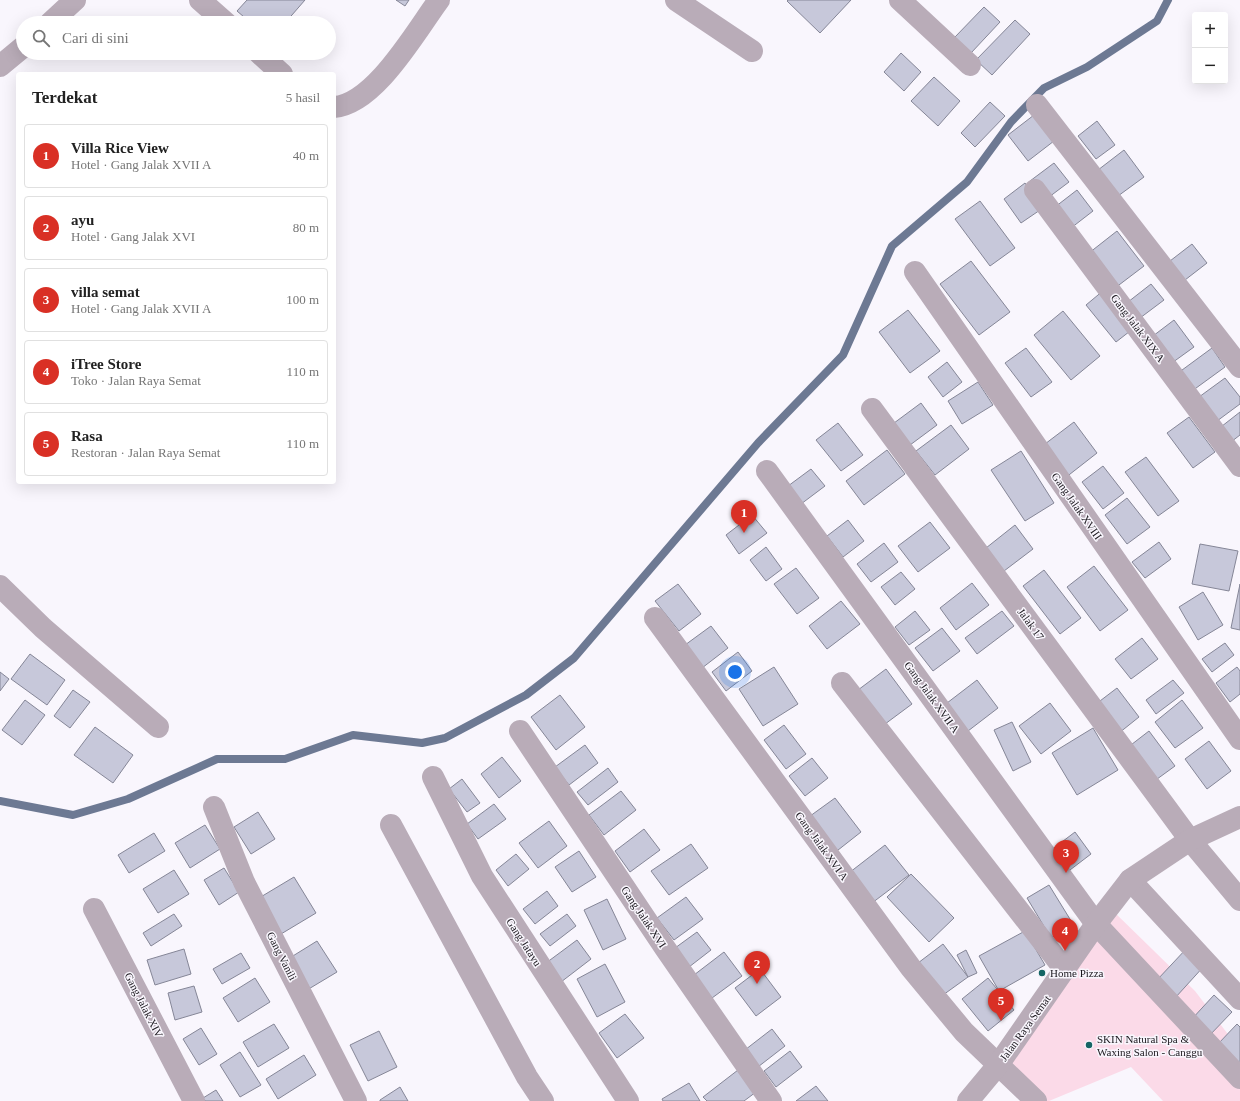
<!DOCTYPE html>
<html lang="id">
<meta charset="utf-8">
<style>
:root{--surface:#fff;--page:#f2f2f2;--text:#222;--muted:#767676;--line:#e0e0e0;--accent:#d93025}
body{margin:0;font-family:"Times New Roman",serif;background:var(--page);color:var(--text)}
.controls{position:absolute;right:12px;top:12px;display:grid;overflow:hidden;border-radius:4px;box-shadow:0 4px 16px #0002}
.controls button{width:36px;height:36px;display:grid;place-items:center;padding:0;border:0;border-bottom:1px solid var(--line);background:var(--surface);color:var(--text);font:20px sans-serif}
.you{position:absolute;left:735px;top:672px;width:14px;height:14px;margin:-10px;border:3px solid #fff;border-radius:50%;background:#1a73e8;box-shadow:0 0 0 6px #1a73e833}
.badge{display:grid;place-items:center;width:26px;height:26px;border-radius:50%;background:var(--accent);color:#fff;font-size:13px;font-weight:700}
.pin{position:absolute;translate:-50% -33px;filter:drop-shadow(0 1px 2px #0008)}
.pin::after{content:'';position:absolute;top:21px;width:14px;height:12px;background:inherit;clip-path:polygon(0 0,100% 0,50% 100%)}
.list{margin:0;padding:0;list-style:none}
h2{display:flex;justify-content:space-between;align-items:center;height:52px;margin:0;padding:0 16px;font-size:17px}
h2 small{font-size:13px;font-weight:400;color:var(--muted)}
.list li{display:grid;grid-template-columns:26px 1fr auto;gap:12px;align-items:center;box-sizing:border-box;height:64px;margin:0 8px 8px;padding:0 8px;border:1px solid var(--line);border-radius:4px}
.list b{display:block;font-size:15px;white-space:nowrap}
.list p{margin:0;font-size:13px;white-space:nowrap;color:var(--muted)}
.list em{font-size:13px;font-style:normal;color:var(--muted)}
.icon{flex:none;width:22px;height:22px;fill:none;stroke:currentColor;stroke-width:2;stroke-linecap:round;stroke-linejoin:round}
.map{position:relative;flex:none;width:1240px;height:1101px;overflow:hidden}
.search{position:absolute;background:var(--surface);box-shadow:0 4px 16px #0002;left:16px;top:16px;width:320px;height:44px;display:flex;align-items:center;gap:10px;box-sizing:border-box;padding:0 14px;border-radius:22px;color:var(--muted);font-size:15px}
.panel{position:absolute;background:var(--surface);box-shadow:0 4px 16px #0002;left:16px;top:72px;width:320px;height:412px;border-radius:4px}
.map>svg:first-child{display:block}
.green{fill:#fbdae8}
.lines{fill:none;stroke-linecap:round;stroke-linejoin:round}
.stream{stroke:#6d7993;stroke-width:8}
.building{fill:#c7c8da;stroke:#858697}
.minor{stroke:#b9acb8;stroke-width:22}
.poi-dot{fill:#156565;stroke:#f9f6fd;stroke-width:1.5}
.labels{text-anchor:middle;stroke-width:3;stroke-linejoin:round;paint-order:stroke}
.street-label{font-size:11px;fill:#1a171d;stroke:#f9f6fd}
.poi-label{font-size:11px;fill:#1a171d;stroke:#f9f6fd;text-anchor:start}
</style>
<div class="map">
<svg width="1240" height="1101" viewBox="0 0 1240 1101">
<rect width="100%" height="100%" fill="#f9f6fd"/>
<polygon class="green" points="1110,908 1195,991 1240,1050 1240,1101 1163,1101 1131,1067 1049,1101 1036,1101 1000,1071"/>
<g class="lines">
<polyline class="stream" points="0,801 73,815 128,799 217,759 285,759 353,735 422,743 445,738 526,695 574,658 758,443 843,355 892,246 967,182 1011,122 1044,88 1087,67 1157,21 1168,0"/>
</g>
<g class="building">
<polygon points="247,0 305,0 285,23 251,23 237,11"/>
<polygon points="396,0 409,0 405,6"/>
<polygon points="788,0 851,0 820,33 787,1"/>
<polygon points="984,7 1000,22 971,53 955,37"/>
<polygon points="1015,20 1030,34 992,75 976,60"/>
<polygon points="901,53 921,72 904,91 884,72"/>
<polygon points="934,77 960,101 938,126 911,101"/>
<polygon points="990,102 1005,116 975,147 961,133"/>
<polygon points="1034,115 1054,141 1028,161 1008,135"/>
<polygon points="1097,121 1115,145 1096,159 1078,136"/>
<polygon points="1124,150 1144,177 1118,196 1098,170"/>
<polygon points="1054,163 1069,182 1045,200 1030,181"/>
<polygon points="1025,183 1043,208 1021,223 1004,199"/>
<polygon points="1077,190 1093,211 1071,228 1055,207"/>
<polygon points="980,201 1015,248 990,266 955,219"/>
<polygon points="1117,231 1144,266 1115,288 1089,253"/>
<polygon points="1192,244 1207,263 1185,280 1170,261"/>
<polygon points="971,261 1010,312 979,335 940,284"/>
<polygon points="1151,284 1164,300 1140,318 1128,302"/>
<polygon points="1104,290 1134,328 1116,342 1086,305"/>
<polygon points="908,310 940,351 910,373 879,332"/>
<polygon points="1063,311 1100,356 1071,380 1034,335"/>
<polygon points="1174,320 1194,347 1169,365 1149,339"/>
<polygon points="1026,348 1052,382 1031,397 1005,363"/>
<polygon points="1212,348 1225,367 1192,391 1178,373"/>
<polygon points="947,362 962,382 943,397 928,377"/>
<polygon points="1225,378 1240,397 1240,404 1217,421 1199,397"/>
<polygon points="978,382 993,405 962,424 948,401"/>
<polygon points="921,403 937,425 906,448 890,426"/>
<polygon points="1240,412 1240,435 1227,445 1217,430"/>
<polygon points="1189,417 1215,452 1193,468 1167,433"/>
<polygon points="1074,422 1097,453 1065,478 1041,447"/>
<polygon points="838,423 863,455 841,471 816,440"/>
<polygon points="951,425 969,449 935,475 916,451"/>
<polygon points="887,450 905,474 864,505 846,481"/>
<polygon points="1021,451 1054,503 1025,521 991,470"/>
<polygon points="1146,457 1179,501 1158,516 1125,472"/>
<polygon points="1103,466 1124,493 1103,509 1082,482"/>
<polygon points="811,469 825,486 797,507 784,489"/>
<polygon points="1127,498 1150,527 1127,544 1105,515"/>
<polygon points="752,515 767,533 739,554 726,535"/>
<polygon points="848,520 864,541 843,557 827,536"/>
<polygon points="930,522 950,548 918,572 898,546"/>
<polygon points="1015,525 1033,549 1004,571 986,548"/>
<polygon points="1159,542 1171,559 1145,578 1132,562"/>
<polygon points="884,543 898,562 871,582 857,564"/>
<polygon points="1200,544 1238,551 1229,591 1192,584"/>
<polygon points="766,547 782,569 766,581 750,560"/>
<polygon points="1094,566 1128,610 1100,631 1067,587"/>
<polygon points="796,568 819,598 797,614 774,584"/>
<polygon points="1044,570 1081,618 1060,634 1023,586"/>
<polygon points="901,572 915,589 895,605 881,587"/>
<polygon points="972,583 989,605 956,630 940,608"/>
<polygon points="678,584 701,614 679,631 655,601"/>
<polygon points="1240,584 1240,630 1231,628"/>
<polygon points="1203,592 1223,625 1198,640 1179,607"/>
<polygon points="841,601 860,624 827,649 809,626"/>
<polygon points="915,611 930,630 909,645 895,627"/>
<polygon points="1002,611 1014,626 977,654 965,638"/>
<polygon points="711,626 728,648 702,668 685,645"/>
<polygon points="942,628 960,651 933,671 915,648"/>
<polygon points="1142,638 1158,659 1131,679 1115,659"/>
<polygon points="1225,643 1234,655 1212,672 1202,659"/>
<polygon points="738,652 752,671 726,691 712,672"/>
<polygon points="30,654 65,680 47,705 11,679"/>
<polygon points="774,667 798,704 763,726 739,689"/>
<polygon points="1237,667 1240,671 1240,694 1230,702 1216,683"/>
<polygon points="886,669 912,704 881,727 854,693"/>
<polygon points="0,672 9,679 0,691"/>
<polygon points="977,680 998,708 968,731 947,703"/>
<polygon points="1173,680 1184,693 1156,714 1146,700"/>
<polygon points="1117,688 1139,717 1119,733 1096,704"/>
<polygon points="73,690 90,702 70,728 54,716"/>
<polygon points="560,695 585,727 556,750 531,717"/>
<polygon points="25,700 45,715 22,745 2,730"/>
<polygon points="1182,700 1203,728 1175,748 1155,722"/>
<polygon points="1050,703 1071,731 1041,754 1019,726"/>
<polygon points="1012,722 1031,762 1013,771 994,730"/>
<polygon points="784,725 806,754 786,769 764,740"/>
<polygon points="95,727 133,755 113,783 74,755"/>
<polygon points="1093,728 1118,770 1077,795 1052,753"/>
<polygon points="1149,731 1175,766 1153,782 1127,748"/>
<polygon points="1209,741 1231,771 1207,789 1185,759"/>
<polygon points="585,745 598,763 569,785 555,767"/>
<polygon points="502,757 521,781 499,798 481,774"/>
<polygon points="812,758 828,778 805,796 789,776"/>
<polygon points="608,768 618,782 588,805 577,792"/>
<polygon points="462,779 480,803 467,812 449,789"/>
<polygon points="621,791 636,810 604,835 589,815"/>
<polygon points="835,798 861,832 833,854 806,819"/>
<polygon points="494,804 506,819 478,839 467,824"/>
<polygon points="258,812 275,839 251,854 234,827"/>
<polygon points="549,821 567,846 538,868 519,843"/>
<polygon points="205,825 220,849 190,868 175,843"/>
<polygon points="644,829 660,850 630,872 615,851"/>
<polygon points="1075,832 1091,854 1066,873 1050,851"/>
<polygon points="154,833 165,851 129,873 118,855"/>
<polygon points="691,844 708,868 669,895 651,871"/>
<polygon points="885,845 909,875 868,906 845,876"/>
<polygon points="579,851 596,877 572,892 555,867"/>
<polygon points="516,854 529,869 508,886 496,870"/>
<polygon points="224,868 239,892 219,905 204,880"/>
<polygon points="174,870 189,894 158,913 143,889"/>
<polygon points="911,874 954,918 929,942 887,897"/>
<polygon points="294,877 316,913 281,934 259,898"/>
<polygon points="1049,885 1073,924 1051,938 1027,898"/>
<polygon points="547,891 558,906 535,924 523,909"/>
<polygon points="686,897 703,919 674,940 657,918"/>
<polygon points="607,899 626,939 603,950 584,910"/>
<polygon points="174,914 182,926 151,946 143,933"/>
<polygon points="567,914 576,926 550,946 540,934"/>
<polygon points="1025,931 1045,965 999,991 979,956"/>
<polygon points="697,932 711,950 689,967 675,948"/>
<polygon points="577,940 591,959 561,982 546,963"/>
<polygon points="317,941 337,972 307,990 288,959"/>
<polygon points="943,944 968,977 943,995 918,963"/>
<polygon points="1187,948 1205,965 1175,998 1157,980"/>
<polygon points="184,949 191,974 155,985 147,960"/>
<polygon points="966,950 977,973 968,977 957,955"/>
<polygon points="724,952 742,976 712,998 694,975"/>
<polygon points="241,953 250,968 222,984 213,969"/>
<polygon points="605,964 625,1002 597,1017 577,979"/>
<polygon points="760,969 781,997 756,1016 735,988"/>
<polygon points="255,978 270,1002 238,1022 223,998"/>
<polygon points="988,978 1014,1010 988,1031 962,999"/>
<polygon points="194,986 202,1012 175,1020 168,993"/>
<polygon points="1214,995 1232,1012 1208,1037 1191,1020"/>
<polygon points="625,1014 644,1038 617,1058 599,1033"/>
<polygon points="274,1024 289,1048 258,1067 243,1042"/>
<polygon points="1237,1024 1240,1027 1240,1065 1218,1044"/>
<polygon points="201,1028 217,1054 199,1065 183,1039"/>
<polygon points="772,1029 785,1046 754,1070 741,1053"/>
<polygon points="379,1031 397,1067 368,1081 350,1045"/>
<polygon points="790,1051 802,1067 776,1087 764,1071"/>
<polygon points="240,1052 261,1085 240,1097 220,1065"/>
<polygon points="304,1055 316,1075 278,1099 266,1079"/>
<polygon points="738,1070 756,1092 744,1101 707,1101 703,1097"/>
<polygon points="689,1083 700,1101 663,1101 662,1099"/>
<polygon points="816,1086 828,1101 796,1101"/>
<polygon points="400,1087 408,1101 380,1101 380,1100"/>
<polygon points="216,1090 223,1101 205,1101 203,1098"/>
</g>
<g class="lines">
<g class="minor">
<polyline points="200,0 226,23"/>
<polyline points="676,0 752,51"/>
<polyline points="900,0 970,65"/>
<polyline points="50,23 75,0"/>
<polyline points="259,53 282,74"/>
<polyline points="0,66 23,47"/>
<polyline points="1037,105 1240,367"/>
<path d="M334 107C375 104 416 31 439 0"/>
<polyline points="1035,190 1240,466"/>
<polyline points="915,272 1240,739"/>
<polyline points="872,409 1190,840 1240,900"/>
<polyline points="767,471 1096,924 1240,1078"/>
<polyline points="0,586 43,628 158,727"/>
<polyline points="655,618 911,968 964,1032 1036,1101"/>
<polyline points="842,683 1065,970"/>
<polyline points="520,731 665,948 771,1101"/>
<polyline points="433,777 482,876 628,1101"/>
<polyline points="214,807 244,882 356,1101"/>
<polyline points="391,825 527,1077 543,1101"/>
<polyline points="1130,880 1240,999"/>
<polyline points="94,909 194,1101"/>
<polyline points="968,1101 998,1065 1096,924 1130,880 1190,840 1240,817"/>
</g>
</g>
<g class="poi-dot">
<circle cx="1042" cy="973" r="4"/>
<circle cx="1089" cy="1045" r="4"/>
</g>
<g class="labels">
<g class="street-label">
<text transform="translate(1138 328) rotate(53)" y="4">Gang Jalak XIX A</text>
<text transform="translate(1077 506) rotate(55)" y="4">Gang Jalak XVIII</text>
<text transform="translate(1031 624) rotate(54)" y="4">Jalak 17</text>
<text transform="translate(932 697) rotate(54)" y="4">Gang Jalak XVII A</text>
<text transform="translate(822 846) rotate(54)" y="4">Gang Jalak XVI A</text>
<text transform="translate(644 917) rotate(56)" y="4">Gang Jalak XVI</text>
<text transform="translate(524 942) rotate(57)" y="4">Gang Jatayu</text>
<text transform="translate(282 956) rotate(63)" y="4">Gang Vanili</text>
<text transform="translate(144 1005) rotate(63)" y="4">Gang Jalak XIV</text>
<text transform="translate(1025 1028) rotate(-54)" y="4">Jalan Raya Semat</text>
</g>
<g class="poi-label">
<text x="1050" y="977">Home Pizza</text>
<text x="1097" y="1043">SKIN Natural Spa &amp;<tspan x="1097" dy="13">Waxing Salon - Canggu</tspan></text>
</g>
</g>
</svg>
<div class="controls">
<button>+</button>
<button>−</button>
</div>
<div class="you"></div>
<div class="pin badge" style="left:744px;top:533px">1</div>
<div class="pin badge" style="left:757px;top:984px">2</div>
<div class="pin badge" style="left:1066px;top:873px">3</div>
<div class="pin badge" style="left:1065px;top:951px">4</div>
<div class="pin badge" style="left:1001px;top:1021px">5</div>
<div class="search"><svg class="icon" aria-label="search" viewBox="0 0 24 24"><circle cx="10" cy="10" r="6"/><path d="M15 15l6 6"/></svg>Cari di sini</div>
<section class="panel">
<h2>Terdekat<small>5 hasil</small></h2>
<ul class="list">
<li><span class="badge">1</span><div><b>Villa Rice View</b><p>Hotel · Gang Jalak XVII A</p></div><em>40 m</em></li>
<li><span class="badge">2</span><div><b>ayu</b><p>Hotel · Gang Jalak XVI</p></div><em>80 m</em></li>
<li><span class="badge">3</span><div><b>villa semat</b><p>Hotel · Gang Jalak XVII A</p></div><em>100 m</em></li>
<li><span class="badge">4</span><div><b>iTree Store</b><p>Toko · Jalan Raya Semat</p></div><em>110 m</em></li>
<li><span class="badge">5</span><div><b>Rasa</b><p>Restoran · Jalan Raya Semat</p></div><em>110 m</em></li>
</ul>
</section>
</div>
